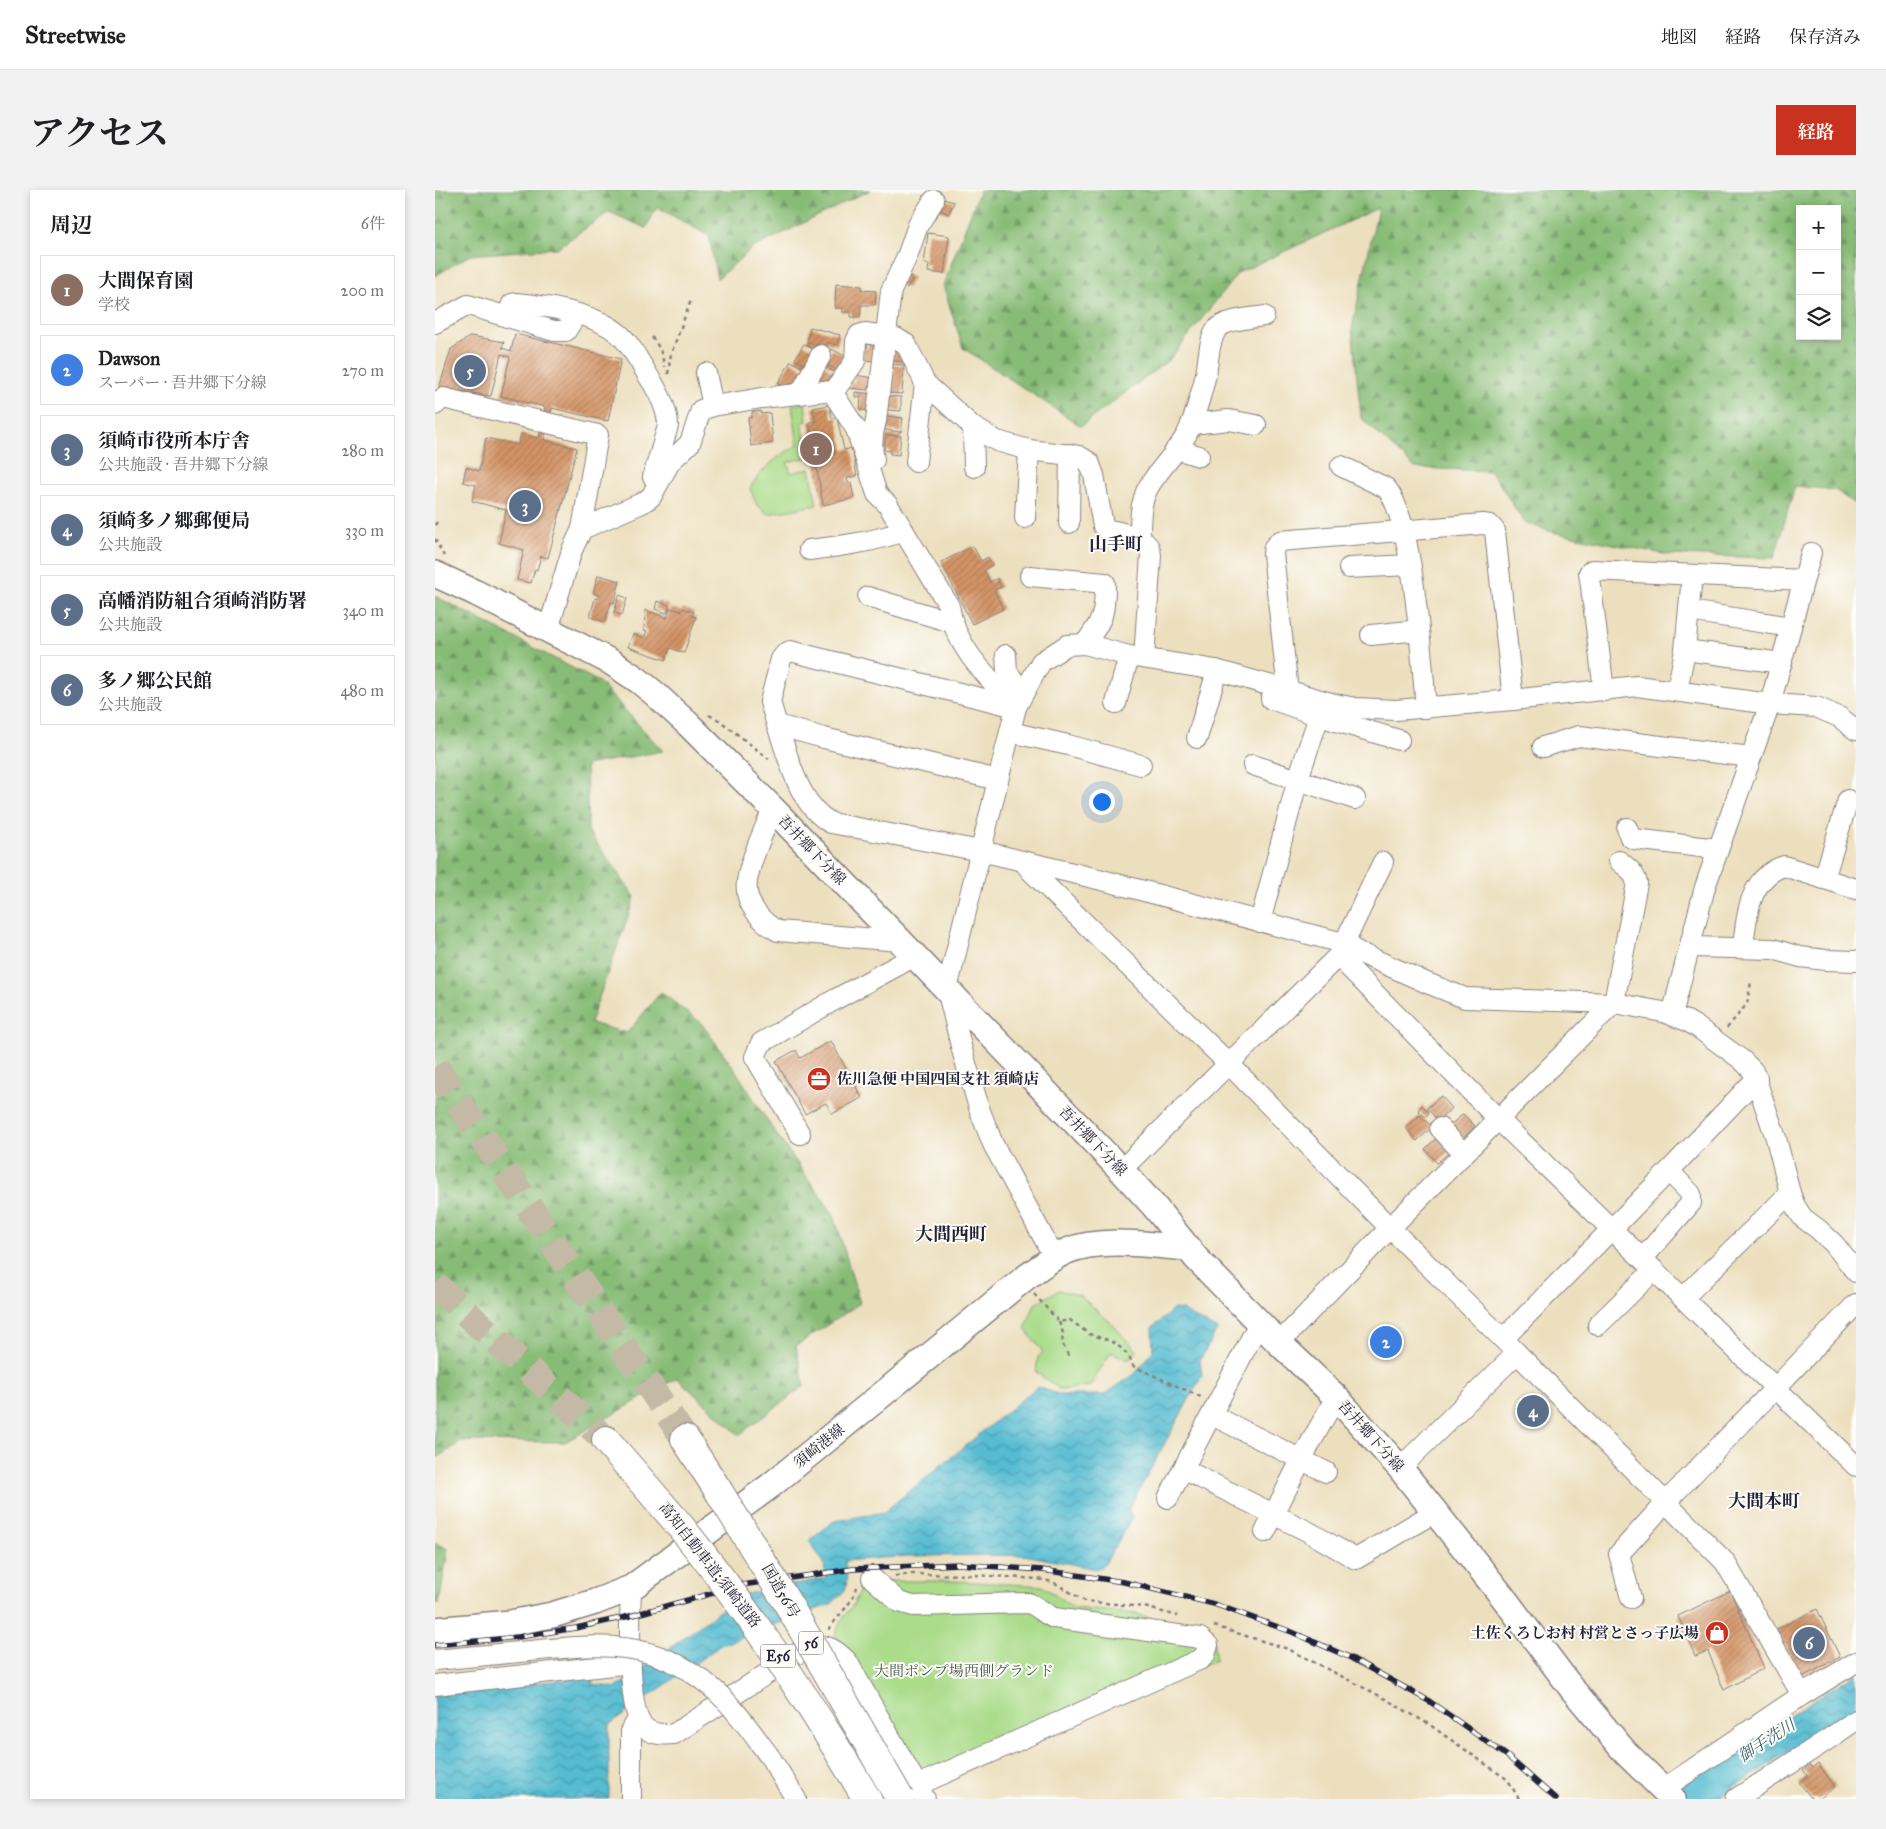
<!DOCTYPE html>
<html lang="ja">
<meta charset="utf-8">
<style>
:root{--surface:#fff;--page:#f2f2f2;--text:#202124;--muted:#757577;--line:#e0e0e0;--accent:#c8321e}
body{margin:0;font-family:"IM FELL Great Primer","Noto Serif JP",serif;background:var(--page);color:var(--text)}
.controls{position:absolute;right:15px;top:15px;display:grid;overflow:hidden;border-radius:0px;box-shadow:0 2px 8px #0003}
.controls button{width:45px;height:45px;display:grid;place-items:center;padding:0;border:0;border-bottom:1px solid var(--line);background:var(--surface);color:var(--text);font:25px sans-serif}
.you{position:absolute;left:666px;top:611px;width:18px;height:18px;margin:-12px;border:4px solid #fff;border-radius:50%;background:#1a73e8;box-shadow:0 0 0 8px #1a73e833}
.badge{display:grid;place-items:center;width:32px;height:32px;border-radius:50%;background:var(--accent);color:#fff;font-size:16px;font-weight:700}
.pin{position:absolute;translate:-50% -50%;border:2px solid #fff;box-shadow:0 1px 5px #0006}
.list{margin:0;padding:0;list-style:none}
h2{display:flex;justify-content:space-between;align-items:center;height:65px;margin:0;padding:0 20px;font-size:21px}
h2 small{font-size:16px;font-weight:400;color:var(--muted)}
.list li{display:grid;grid-template-columns:32px 1fr auto;gap:15px;align-items:center;box-sizing:border-box;height:70px;margin:0 10px 10px;padding:0 10px;border:1px solid var(--line);border-radius:0px}
.list b{display:block;font-size:19px;white-space:nowrap}
.list p{margin:0;font-size:16px;white-space:nowrap;color:var(--muted)}
.list em{font-size:16px;font-style:normal;color:var(--muted)}
.icon{flex:none;width:28px;height:28px;fill:none;stroke:currentColor;stroke-width:2;stroke-linecap:round;stroke-linejoin:round}
.map{position:relative;flex:none;width:1421px;height:1609px;overflow:hidden;border-radius:0px}
header{display:flex;align-items:center;gap:30px;box-sizing:border-box;height:70px;padding:0 25px;background:var(--surface);border-bottom:1px solid var(--line)}
header strong{font-size:24px}
nav{display:flex;gap:28px;margin-inline-start:auto;font-size:18px}
.intro{display:flex;align-items:center;justify-content:space-between;box-sizing:border-box;height:120px;padding:0 30px}
h1{margin:0;font-size:35px}
.button{padding:12px 22px;border-radius:0px;background:var(--accent);color:#fff;font-size:18px;font-weight:700}
main{display:flex;gap:30px;padding:0 30px}
aside{flex:1;background:var(--surface);border-radius:0px;box-shadow:0 2px 8px #0003}
.map>svg:first-child{display:block}
.forest{fill:url(#forest-firs);stroke:#546f58;fill-rule:evenodd}
.green{fill:#aadc8a;stroke:#667f62}
.water{fill:url(#water-waves);stroke:#3b6f86}
.lines{fill:none;stroke-linecap:round;stroke-linejoin:round}
.river{stroke:#54bcd1;stroke-width:28}
.building{fill:url(#building-hatch)}
.highway-tunnel{stroke:#c4b9a4;stroke-width:28;stroke-dasharray:28 14;stroke-linecap:butt}
.minor-casing{stroke:#87807c;stroke-width:22}
.major-casing{stroke:#87807c;stroke-width:28}
.highway-casing{stroke:#87807c;stroke-width:30}
.path{stroke:#87807c;stroke-width:2.5;stroke-dasharray:4 4;stroke-linecap:butt}
.minor{stroke:#fff;stroke-width:20}
.major{stroke:#fff;stroke-width:25}
.highway{stroke:#fff;stroke-width:28}
.rail-casing{stroke:#22223b;stroke-width:5.5}
.rail{stroke:#fdfcf7;stroke-width:4;stroke-dasharray:11;stroke-linecap:butt}
.minor-bridge-casing{stroke:#87807c;stroke-width:22;stroke-linecap:butt}
.highway-bridge-casing{stroke:#87807c;stroke-width:30;stroke-linecap:butt}
.minor-bridge{stroke:#fff;stroke-width:20}
.highway-bridge{stroke:#fff;stroke-width:28}
.labels{text-anchor:middle;stroke-width:4;stroke-linejoin:round;paint-order:stroke}
.shield{fill:#fdfcf7;stroke:#646373;stroke-width:1}
.shield-label{font-size:14px;font-weight:bold;fill:#22223b}
.street-label{font-size:15px;fill:#22223b;stroke:#fdfcf7}
.poi-label{font-size:15px;font-weight:bold;fill:#22223b;stroke:#fdfcf7;text-anchor:start}
.park-label{font-size:15px;fill:#4b5a53;stroke:#fdfcf7}
.water-label{font-size:16px;font-style:italic;fill:#366077;stroke:#fdfcf7}
.quarter-label{font-size:18px;font-weight:bold;fill:#22223b;stroke:#fdfcf7}
</style>
<header>
<strong>Streetwise</strong>
<nav><a>地図</a><a>経路</a><a>保存済み</a></nav>
</header>
<div class="intro"><h1>アクセス</h1><a class="button">経路</a></div>
<main>
<aside>
<h2>周辺<small>6件</small></h2>
<ul class="list">
<li><span class="badge" style="background:#8d6e63">1</span><div><b>大間保育園</b><p>学校</p></div><em>200 m</em></li>
<li><span class="badge" style="background:#3f7fe0">2</span><div><b>Dawson</b><p>スーパー · 吾井郷下分線</p></div><em>270 m</em></li>
<li><span class="badge" style="background:#5c6f8a">3</span><div><b>須崎市役所本庁舎</b><p>公共施設 · 吾井郷下分線</p></div><em>280 m</em></li>
<li><span class="badge" style="background:#5c6f8a">4</span><div><b>須崎多ノ郷郵便局</b><p>公共施設</p></div><em>330 m</em></li>
<li><span class="badge" style="background:#5c6f8a">5</span><div><b>高幡消防組合須崎消防署</b><p>公共施設</p></div><em>340 m</em></li>
<li><span class="badge" style="background:#5c6f8a">6</span><div><b>多ノ郷公民館</b><p>公共施設</p></div><em>480 m</em></li>
</ul>
</aside>
<div class="map">
<svg width="1421" height="1609" viewBox="0 0 1421 1609">
<defs>
<pattern id="forest-firs" width="22" height="20" patternUnits="userSpaceOnUse" patternTransform="scale(1.25)"><rect width="22" height="20" fill="#87bc76"/><path d="M5 1l3.5 6h-7zM16 11l3.5 6h-7z" fill="#6e9862"/></pattern>
<pattern id="water-waves" width="16" height="10" patternUnits="userSpaceOnUse" patternTransform="scale(1.25)"><rect width="16" height="10" fill="#54bcd1"/><path d="M0 5q4-4 8 0t8 0" fill="none" stroke="#4598ab"/></pattern>
<pattern id="building-hatch" width="6" height="6" patternUnits="userSpaceOnUse" patternTransform="scale(1.25)"><rect width="6" height="6" fill="#d49466"/><path d="M-1 1l2-2M0 6l6-6M5 7l2-2" fill="none" stroke="#ac7855"/></pattern>
</defs>
<rect width="100%" height="100%" fill="#fdfcf7"/>
<filter id="ink" filterUnits="userSpaceOnUse"><feTurbulence type="fractalNoise" baseFrequency=".02" numOctaves="2"/><feDisplacementMap in="SourceGraphic" scale="10" xChannelSelector="R" yChannelSelector="G"/><feConvolveMatrix kernelMatrix="1 2 1 2 8 2 1 2 1" color-interpolation-filters="sRGB"/></filter>
<filter id="wash" filterUnits="userSpaceOnUse"><feTurbulence type="fractalNoise" baseFrequency=".0096" numOctaves="4" result="noise"/><feDisplacementMap in="SourceGraphic" scale="20" xChannelSelector="R" yChannelSelector="G"/><feGaussianBlur stdDeviation="1.12" result="paint"/><feColorMatrix in="noise" values="0 0 0 0 0 0 0 0 0 0 0 0 0 0 0 0 0 1.4 0 .05"/><feComposite in="paint" operator="in"/></filter>
<g filter="url(#wash)">
<rect width="100%" height="100%" fill="#ecdfbe"/>
<g class="forest">
<polygon points="0,0 435,0 316,59 282,89 274,46 222,17 211,38 174,22 122,58 35,65 0,86"/>
<path d="M545 0H1421V315L1400 300 1360 296 1339 368 1234 365 1117 342 1089 332 1056 281 980 278 926 228 917 138 943 18 803 83 735 169 646 236 528 158 508 95ZM1365 19H1402V146H1365Z"/>
<polygon points="0,406 164,492 228,561 151,575 153,641 200,707 155,833 192,843 226,802 266,833 299,878 335,935 399,1025 425,1113 361,1156 369,1196 304,1245 242,1188 130,1252 28,1251 0,1269"/>
<polygon points="0,1353 13,1359 4,1415 0,1414"/>
</g>
<g class="green">
<path d="M370 213 372 231 367 233 373 267 352 272 356 283 375 278 382 315 333 324 321 314 315 298C327 278 343 266 363 255L357 215Z"/>
<polygon points="624,1100 644,1105 674,1131 702,1161 694,1170 676,1162 655,1196 626,1200 601,1182 603,1167 608,1162 590,1139 600,1114"/>
<polygon points="449,1391 521,1391 607,1396 639,1418 700,1424 777,1442 781,1470 618,1537 504,1592 494,1576 484,1581 410,1455 400,1446 406,1430 419,1414 427,1396"/>
</g>
<g class="water">
<path d="M739 1119 747 1120 782 1140 765 1170 767 1186 693 1320 697 1327 670 1374 662 1379 589 1365 473 1366 410 1371C412 1395 416 1397 396 1414L286 1455 174 1535V1609H0V1505L158 1486V1494L181 1498 306 1405 391 1388 389 1373 374 1351 399 1331 449 1322 602 1197 626 1205H669L700 1184 718 1161 717 1138Z"/>
<polygon points="1421,1483 1421,1518 1281,1609 1267,1609 1251,1593"/>
</g>
<g class="lines">
<polyline class="river" points="1243,1609 1289,1578"/>
</g>
<g id="blocks">
<g class="building">
<polygon points="508,9 519,12 514,24 504,20"/>
<polygon points="493,43 514,46 509,84 493,82 494,74 489,74"/>
<polygon points="470,84 478,88 472,98 465,94"/>
<polygon points="401,94 427,96 427,100 441,101 440,115 426,115 425,127 416,127 416,122 407,122 408,118 400,118"/>
<polygon points="375,137 405,145 402,155 391,152 390,156 372,152"/>
<polygon points="80,144 186,169 173,231 117,218 109,250 142,258 113,368 106,366 102,380 100,379 96,393 82,390 89,360 64,353 71,320 37,311 41,295 28,292 31,277 44,281 51,248 83,255 86,244 104,248 110,217 66,206 75,167 66,164 56,206 4,198 16,159 36,146 69,152 67,158 76,161"/>
<polygon points="433,150 445,151 444,171 428,170 429,158 432,158"/>
<polygon points="369,154 382,161 373,176 360,169"/>
<polygon points="455,155 464,156 464,164 471,164 471,172 454,171"/>
<polygon points="397,159 413,168 405,182 389,173"/>
<polygon points="356,171 370,179 360,197 354,193 351,198 343,193"/>
<polygon points="456,174 469,175 467,204 453,203"/>
<polygon points="389,175 399,182 391,194 377,193"/>
<polygon points="419,185 440,188 439,198 433,197 433,200 414,198 415,192 419,192"/>
<polygon points="420,202 439,204 437,221 425,220 426,207 420,207"/>
<polygon points="452,206 466,207 466,221 451,220"/>
<polygon points="394,215 397,228 402,228 409,260 417,258 422,286 412,288 413,293 416,293 419,308 388,315 374,232 381,231 378,218"/>
<polygon points="326,221 326,224 335,223 338,253 316,256 313,228 317,227 317,222"/>
<polygon points="452,226 468,228 466,242 450,240"/>
<polygon points="451,245 466,246 464,265 455,264 455,261 449,260"/>
<polygon points="538,356 546,371 553,367 557,375 549,380 555,392 562,388 566,397 559,400 568,419 537,434 506,372"/>
<polygon points="163,385 185,391 179,413 176,412 170,432 155,427 160,408 163,409 164,405 158,403"/>
<polygon points="184,405 192,408 187,425 179,423"/>
<polygon points="222,411 234,415 232,423 220,419"/>
<polygon points="235,418 247,421 248,418 259,422 257,426 261,427 249,463 235,458 231,470 193,457 198,444 209,448 212,441 209,440 210,420 232,428"/>
<polygon points="396,851 427,908 397,924 391,913 370,924 341,871 361,860 365,868"/>
<polygon points="1006,906 1017,918 1003,931 992,918"/>
<polygon points="987,915 994,923 990,927 983,920"/>
<polygon points="1028,924 1040,936 1026,950 1013,937"/>
<polygon points="985,925 997,937 982,951 971,938"/>
<polygon points="1005,945 1017,959 1002,973 990,959"/>
<polygon points="1295,1401 1329,1478 1289,1500 1273,1461 1260,1466 1243,1426"/>
<polygon points="1382,1419 1405,1467 1367,1487 1342,1439"/>
<polygon points="1383,1573 1400,1597 1384,1609 1377,1609 1364,1592 1373,1586 1368,1580 1375,1575 1377,1578"/>
</g>
</g>
</g>
<g filter="url(#ink)">
<use href="#blocks" fill-opacity="0" stroke="#87807c" stroke-width="1"/>
<g class="lines">
<g class="highway-tunnel">
<polyline points="0,877 250,1249"/>
<polyline points="0,1095 171,1250"/>
</g>
<g class="minor-casing">
<g id="minor">
<path d="M72 127 77 114 81 113C112 116 159 123 183 143 196 154 205 173 214 187 223 201 233 219 233 236L218 287"/>
<polyline points="0,133 33,115 119,141 131,141 141,125"/>
<polyline points="271,183 278,216"/>
<polyline points="398,203 420,171 421,151 424,145 430,143 450,146 461,148 471,154 490,193 538,237 562,251 594,260 644,266 654,272 659,285 668,336 671,339 705,347"/>
<polyline points="365,204 386,165"/>
<polyline points="0,215 8,208 163,245 147,339"/>
<polyline points="756,234 794,230 821,235"/>
<polyline points="538,237 539,277"/>
<polyline points="741,259 764,266"/>
<path d="M439 270C436 257 437 244 441 231L456 101 473 64 483 35 499 10"/>
<polyline points="481,272 490,193"/>
<path d="M906 276 951 298C978 327 987 473 991 518"/>
<polyline points="590,328 594,260"/>
<polyline points="634,333 635,264"/>
<path d="M374 360C407 356 438 352 469 341"/>
<polyline points="914,378 975,375"/>
<path d="M595 386 670 393C670 425 668 429 650 454"/>
<polyline points="433,407 516,432"/>
<polyline points="1254,421 1356,437"/>
<path d="M113 440 137 360 147 339 207 313 216 307 235 272 255 253 266 220 278 216 327 208 389 201 398 203 421 239 442 304 453 315 514 416C520 458 553 487 581 517"/>
<polyline points="936,445 984,440"/>
<polyline points="1250,460 1347,473"/>
<polyline points="571,465 572,481 587,503"/>
<path d="M709 468 716 365 714 357 705 347C705 331 705 312 713 298 725 276 747 259 756 235 762 219 767 201 771 184 774 170 773 151 782 139 789 130 817 128 829 126"/>
<polyline points="853,501 838,364 839,357 845,351 1048,334 1055,335 1060,341 1078,510"/>
<polyline points="1169,501 1155,389 1154,383 1157,380 1368,390"/>
<polyline points="1242,501 1250,460 1257,386"/>
<polyline points="836,509 884,526 964,550"/>
<polyline points="681,513 694,466"/>
<path d="M342 535C354 568 363 615 396 633L546 661 667 690 908 753 923 762 992 793 1030 808 1179 813 1228 822 1252 831 1262 837 1307 870 1318 881 1341 948 1355 1003 1360 1016 1368 1028 1383 1039 1399 1054 1421 1082"/>
<polyline points="575,542 633,555 706,575"/>
<polyline points="762,548 780,488 781,480"/>
<polyline points="1108,557 1144,546 1316,567"/>
<polyline points="818,575 920,609"/>
<polyline points="563,590 389,548 342,535 335,512 346,469 350,464 355,461 581,517"/>
<path d="M338 619C330 638 314 672 312 692 309 713 326 732 343 741L465 751"/>
<polyline points="1192,638 1195,647 1199,649 1283,659"/>
<polyline points="589,672 595,680 793,873 955,1038 1068,1149 1290,1372 1367,1505"/>
<polyline points="1389,689 1413,610"/>
<polyline points="825,732 863,589 884,526"/>
<polyline points="1256,757 1338,759 1365,767 1391,770 1421,771"/>
<path d="M1308 758C1311 727 1314 687 1349 676L1421 699"/>
<polyline points="903,766 1064,930 1421,1276"/>
<polyline points="1237,825 1270,697 1335,514 1376,363"/>
<polyline points="1005,938 1029,964"/>
<polyline points="365,944 320,867 326,853 401,809 480,766"/>
<polyline points="686,980 903,766 948,672"/>
<polyline points="619,1067 558,954 545,921 527,860 512,799 581,517 606,472 632,455 650,454 694,466 781,480 900,514 921,518 961,520 1078,510 1202,496 1335,514 1381,517 1404,527 1421,540"/>
<polyline points="1208,1068 1256,1013 1256,1004 1234,981"/>
<polyline points="1249,1107 1355,1003"/>
<polyline points="1163,1135 1219,1080"/>
<polyline points="1068,1149 1234,981 1322,888"/>
<path d="M844 1153 955 1038 1179 813 1202 693C1199 682 1193 678 1184 671"/>
<polyline points="777,1225 891,1282"/>
<polyline points="965,1278 1082,1163"/>
<polyline points="748,1279 874,1342 921,1369 1000,1322"/>
<polyline points="733,1308 824,1133"/>
<polyline points="830,1342 866,1270 901,1207"/>
<path d="M437 1388 464 1412 478 1416 593 1413C603 1416 609 1424 619 1428L765 1448 773 1455 770 1465 766 1469 483 1595"/>
<path d="M196 1398C195 1423 192 1517 207 1535 215 1545 228 1545 239 1544L376 1455C393 1455 400 1459 412 1471L490 1609"/>
<polyline points="1196,1408 1184,1364 1231,1312 1421,1114"/>
<polyline points="0,1495 196,1473"/>
<polyline points="335,1567 361,1609"/>
<polyline points="1226,1597 1240,1591 1367,1505 1421,1472"/>
<polyline points="196,1609 196,1539 204,1530"/>
<polyline points="1301,1609 1392,1550 1421,1530"/>
</g>
</g>
<g class="major-casing">
<g id="major">
<polyline points="0,384 41,403 176,472 203,490 219,503 253,534 338,619 686,980 719,1016 761,1068 844,1153 901,1207 965,1278 1068,1407 1138,1500 1190,1562 1238,1609"/>
<path d="M0 1440 75 1433 117 1425 160 1412 196 1398 335 1296 590 1088C603 1079 617 1067 632 1061 667 1047 715 1055 752 1058"/>
</g>
</g>
<g class="highway-casing">
<g id="highway">
<polyline points="250,1249 283,1300"/>
<polyline points="171,1250 241,1331"/>
</g>
</g>
<g class="path">
<polyline points="217,147 225,159 230,177"/>
<polyline points="233,184 236,164 256,110"/>
<polyline points="0,335 2,332"/>
<polyline points="0,349 9,366"/>
<polyline points="274,525 284,530 334,569"/>
<polyline points="1292,838 1312,814 1316,792"/>
<polyline points="599,1104 624,1132 635,1130 654,1144 676,1151 686,1158 694,1166 698,1176 766,1207"/>
<polyline points="624,1132 628,1143 627,1153 634,1167"/>
<polyline points="460,1386 476,1384 540,1385 602,1389 618,1392 650,1411 709,1417 743,1426"/>
<polyline points="779,1436 853,1459 947,1507 995,1535 1073,1590 1084,1609"/>
<path d="M394 1440C402 1425 417 1415 422 1397"/>
</g>
<use href="#minor" class="minor"/>
<use href="#major" class="major"/>
<use href="#highway" class="highway"/>
<g class="rail-casing">
<polyline id="rail" points="0,1455 83,1447 141,1438 195,1426 307,1395 418,1379 524,1374 607,1380 689,1392 779,1414 857,1442 916,1468 994,1511 1071,1565 1121,1609"/>
</g>
<use href="#rail" class="rail"/>
<g class="minor-bridge-casing">
<path id="minor-bridge" d="M0 1470C32 1467 63 1464 95 1461 164 1454 219 1448 276 1497 299 1516 317 1543 335 1567"/>
</g>
<g class="highway-bridge-casing">
<g id="highway-bridge">
<polyline points="283,1300 353,1414 465,1609"/>
<path d="M241 1331C314 1420 374 1510 432 1609"/>
</g>
</g>
<use href="#minor-bridge" class="minor-bridge"/>
<use href="#highway-bridge" class="highway-bridge"/>
</g>
</g>
<defs>
<g id="office-disc" transform="scale(1.25)"><circle r="9.5" fill="#c8321e" stroke="#fdfcf7"/><path d="M-6-3h4V-5.5h4V-3h4V5H-6ZM-1-4.5V-3h2v-1.5ZM-6 0V1H6V0Z" fill="#fff"/></g>
<g id="shop-disc" transform="scale(1.25)"><circle r="9.5" fill="#c8321e" stroke="#fdfcf7"/><path d="M-5-2.5h2.3a2.7 3.5 0 0 1 5.4 0H5L5.5 6h-11ZM-1.5-2.5h3a1.5 2.3 0 0 0-3 0Z" fill="#fff"/></g>
</defs>
<g fill-rule="evenodd">
<use href="#office-disc" x="384" y="889"/>
<use href="#shop-disc" x="1282" y="1443"/>
</g>
<g class="labels">
<g class="shield">
<rect x="363.5" y="1441.5" width="25" height="23" rx="4"/>
<rect x="325.5" y="1454.5" width="35" height="23" rx="4"/>
</g>
<g class="shield-label">
<text x="376" y="1458">56</text>
<text x="343" y="1471">E56</text>
</g>
<g class="street-label">
<text transform="translate(377 660) rotate(46)" y="5">吾井郷下分線</text>
<text transform="translate(658 951) rotate(46)" y="5">吾井郷下分線</text>
<text transform="translate(936 1246) rotate(48)" y="5">吾井郷下分線</text>
<text transform="translate(384 1256) rotate(-39)" y="5">須崎港線</text>
<text transform="translate(275 1375) rotate(52)" y="5">高知自動車道;須崎道路</text>
<text transform="translate(346 1401) rotate(60)" y="5">国道56号</text>
</g>
<g class="poi-label">
<text x="402" y="894">佐川急便 中国四国支社 須崎店</text>
<text x="1264" y="1448" text-anchor="end">土佐くろしお村 村営とさっ子広場</text>
</g>
<g class="park-label">
<text x="529" y="1486">大間ポンプ場西側グランド</text>
</g>
<g class="water-label">
<text transform="translate(1331 1550) rotate(-33)" y="6">御手洗川</text>
</g>
<g class="quarter-label">
<text x="681" y="360">山手町</text>
<text x="516" y="1050">大間西町</text>
<text x="1329" y="1317">大間本町</text>
</g>
</g>
</svg>
<div class="controls">
<button>+</button>
<button>−</button>
<button><svg class="icon" aria-label="layers" viewBox="0 0 24 24"><path d="M12 4l9 5-9 5-9-5zM3 14l9 5 9-5"/></svg></button>
</div>
<div class="you"></div>
<div class="pin badge" style="left:381px;top:259px;background:#8d6e63">1</div>
<div class="pin badge" style="left:951px;top:1152px;background:#3f7fe0">2</div>
<div class="pin badge" style="left:90px;top:316px;background:#5c6f8a">3</div>
<div class="pin badge" style="left:1098px;top:1221px;background:#5c6f8a">4</div>
<div class="pin badge" style="left:35px;top:181px;background:#5c6f8a">5</div>
<div class="pin badge" style="left:1374px;top:1453px;background:#5c6f8a">6</div>
</div>
</main>
